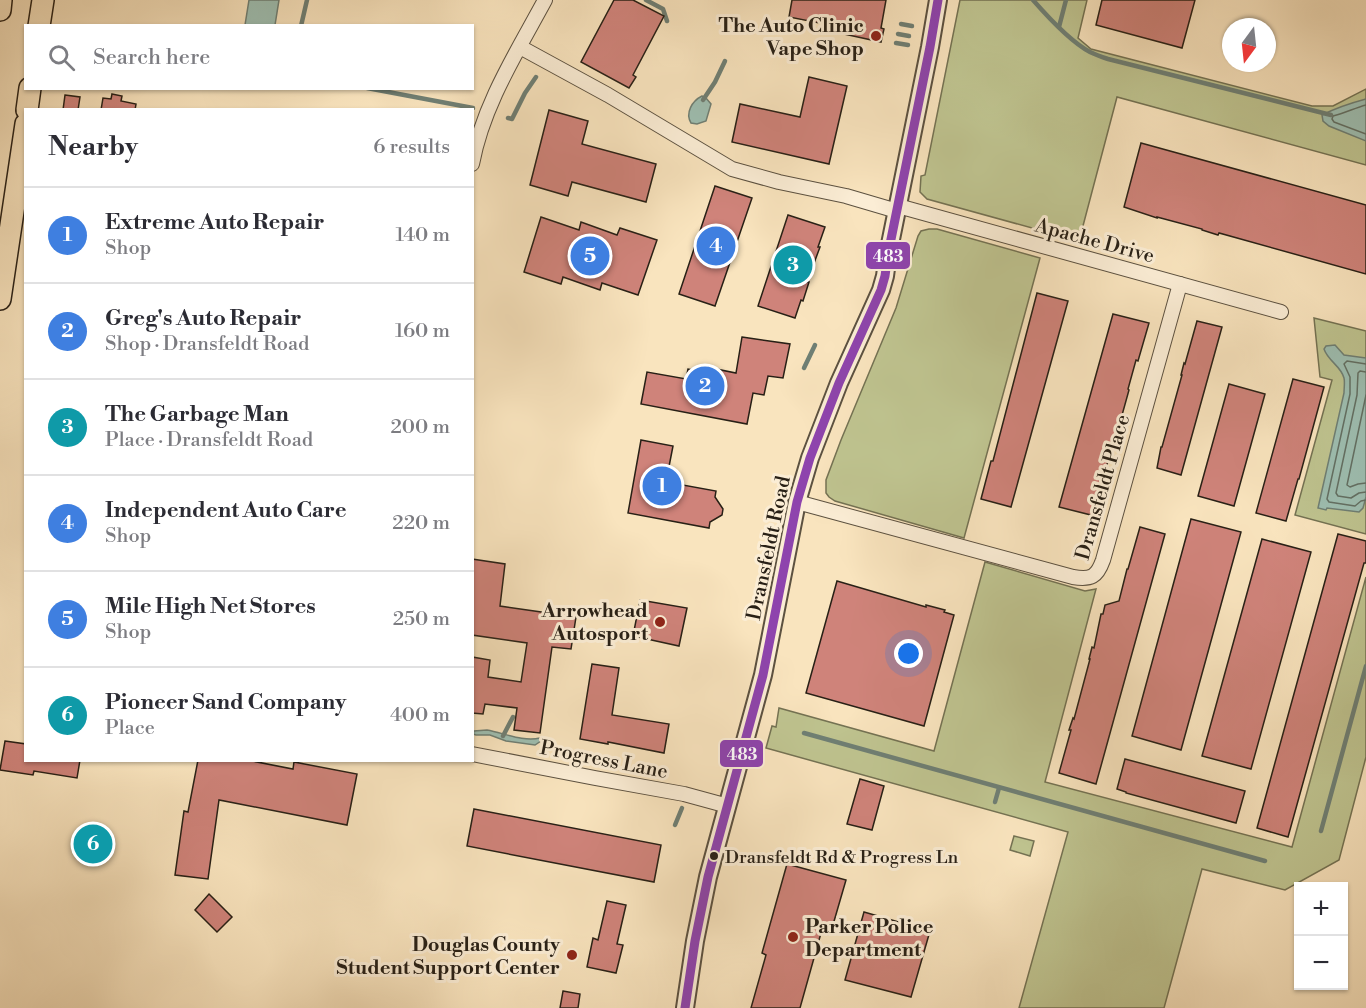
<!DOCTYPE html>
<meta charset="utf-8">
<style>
:root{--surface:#fff;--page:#f7f7f7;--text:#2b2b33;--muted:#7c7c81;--line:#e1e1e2;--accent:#0f766e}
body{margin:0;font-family:"Libre Bodoni",serif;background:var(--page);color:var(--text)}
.controls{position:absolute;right:18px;bottom:18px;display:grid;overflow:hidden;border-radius:0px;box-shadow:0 2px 4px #0004}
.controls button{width:54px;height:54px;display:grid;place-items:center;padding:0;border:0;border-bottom:2px solid var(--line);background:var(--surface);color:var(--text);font:30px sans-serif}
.compass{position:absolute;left:1222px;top:18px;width:54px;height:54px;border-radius:50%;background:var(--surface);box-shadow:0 2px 4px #0004;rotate:195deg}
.you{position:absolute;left:909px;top:654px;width:21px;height:21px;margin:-15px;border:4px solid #fff;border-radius:50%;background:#1a73e8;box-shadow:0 0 0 9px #1a73e833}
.badge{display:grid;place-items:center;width:39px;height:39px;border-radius:50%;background:var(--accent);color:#fff;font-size:20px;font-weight:700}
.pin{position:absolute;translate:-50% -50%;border:3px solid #fff;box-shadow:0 2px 6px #0006}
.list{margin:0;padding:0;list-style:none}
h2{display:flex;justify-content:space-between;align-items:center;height:78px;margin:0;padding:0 24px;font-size:26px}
h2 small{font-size:20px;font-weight:400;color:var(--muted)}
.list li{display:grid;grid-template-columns:39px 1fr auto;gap:18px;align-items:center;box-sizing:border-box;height:96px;padding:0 24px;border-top:2px solid var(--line)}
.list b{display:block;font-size:22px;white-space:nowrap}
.list p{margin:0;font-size:20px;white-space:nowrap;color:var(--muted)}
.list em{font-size:20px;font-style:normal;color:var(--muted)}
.icon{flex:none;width:33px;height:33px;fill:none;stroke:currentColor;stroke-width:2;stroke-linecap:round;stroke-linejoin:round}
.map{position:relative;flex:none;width:1366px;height:1008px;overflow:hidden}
.search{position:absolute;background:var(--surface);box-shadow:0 2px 4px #0004;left:24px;top:24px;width:450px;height:66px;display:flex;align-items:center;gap:15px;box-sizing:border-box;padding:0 21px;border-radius:0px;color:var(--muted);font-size:22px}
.panel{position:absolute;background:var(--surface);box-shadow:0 2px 4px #0004;left:24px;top:108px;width:450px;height:654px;border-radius:0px}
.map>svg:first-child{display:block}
.green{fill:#bfc490;stroke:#747253;stroke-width:1.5}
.water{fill:#9ebfb2;stroke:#6f7f74;stroke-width:1.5}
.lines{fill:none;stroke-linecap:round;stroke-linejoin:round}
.shore{stroke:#637064;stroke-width:1.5}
.stream{stroke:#6f7f74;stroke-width:4.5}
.building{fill:#cf837a;stroke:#282016;stroke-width:1.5}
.minor-casing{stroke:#5c5140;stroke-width:16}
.tertiary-casing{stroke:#5c5140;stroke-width:20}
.trunk-casing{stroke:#282016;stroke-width:24}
.minor{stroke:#fbedd5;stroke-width:14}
.tertiary{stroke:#fbedd5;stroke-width:16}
.trunk{stroke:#f9e4be;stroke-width:21}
.bus-1-casing{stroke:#fbedd5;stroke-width:14}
.bus-1{stroke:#8e44ad;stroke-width:9}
.poi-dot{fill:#8f2418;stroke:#fbedd5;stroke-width:2}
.bus-dot{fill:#282016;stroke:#fbedd5;stroke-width:2}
.labels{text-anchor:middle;stroke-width:6;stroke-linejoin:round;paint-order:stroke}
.bus-label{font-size:18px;fill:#282016;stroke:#fbedd5;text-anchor:start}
.poi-label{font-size:20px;font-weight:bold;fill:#282016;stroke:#fbedd5;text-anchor:end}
.street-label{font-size:20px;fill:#282016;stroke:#fbedd5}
.line-badge{stroke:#fbedd5;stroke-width:2}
.badge-label{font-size:16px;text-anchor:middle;font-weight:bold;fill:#fff}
</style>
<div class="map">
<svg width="1366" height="1008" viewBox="0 0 1366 1008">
<rect width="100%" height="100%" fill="#f9e4be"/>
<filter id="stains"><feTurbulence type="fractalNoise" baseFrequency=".00333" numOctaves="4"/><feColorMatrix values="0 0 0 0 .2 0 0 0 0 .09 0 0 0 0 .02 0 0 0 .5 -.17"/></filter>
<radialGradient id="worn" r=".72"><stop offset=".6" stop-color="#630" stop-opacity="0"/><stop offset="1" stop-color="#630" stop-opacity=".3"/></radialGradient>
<g class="green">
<polygon points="960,0 1087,0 1078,38 1091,49 1312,106 1333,106 1366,89 1366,165 1117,97 1079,241 927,199 920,192 921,176 925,175"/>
<polygon points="929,229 937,229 1040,258 964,538 835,501 829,497 826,493 826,480 841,440 896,308 918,236 921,231"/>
<polygon points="1314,318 1366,331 1366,534 1295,515 1332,380 1320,377"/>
<polygon points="985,562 1085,591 1096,589 1045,782 1292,847 1366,577 1366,757 1339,860 1285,890 1202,869 1164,1008 1019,1008 1068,832 766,748 772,726 776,727 779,708 934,751"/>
<polygon points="1014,836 1034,841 1030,856 1010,850"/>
</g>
<g class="water">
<polygon points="249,0 279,0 275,25 245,25"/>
<path d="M702 96 706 98 711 104 706 121 697 124 691 123C685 113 692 101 702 96Z"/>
<path d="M1366 99V141L1329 126 1323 121 1322 115C1336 108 1351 103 1366 99Z"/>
<path d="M1335 345 1344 355 1366 358V497L1363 508 1359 512 1327 508 1326 510 1318 508 1344 393C1344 388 1345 382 1344 378 1341 366 1328 361 1324 349L1326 346Z"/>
<path d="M487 730C504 733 523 742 540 738L541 741 535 745 506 741 490 735H476L473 734 474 731Z"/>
</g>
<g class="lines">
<g class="shore">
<path d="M1366 105C1355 108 1345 113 1333 116L1332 119 1334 122 1366 134"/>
<polyline points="1366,364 1347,361 1344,364 1350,377 1350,394 1327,499 1329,502 1355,506 1361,501 1366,500"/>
<polyline points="1366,372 1360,371 1358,373 1357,395 1336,493 1338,496 1351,498 1359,493 1366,492"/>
<polyline points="1366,395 1347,485 1350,487 1358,484 1366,483"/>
</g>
<g class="stream">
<polyline points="646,0 663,9 667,21"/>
<path d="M1033 0C1047 16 1071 42 1090 52 1096 55 1102 57 1108 59L1331 115"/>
<polyline points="901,24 912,26"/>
<polyline points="301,26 307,0"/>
<polyline points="1059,27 1066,0"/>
<polyline points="898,34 909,36"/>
<polyline points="896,43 908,45"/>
<polyline points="367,88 473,108"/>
<polyline points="703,100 715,82 725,61"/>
<polyline points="508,118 512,119 525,93 536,77"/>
<polyline points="804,368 815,345"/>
<polyline points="804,733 1265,861"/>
<polyline points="503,736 513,717"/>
<polyline points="995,802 999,788"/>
<polyline points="675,825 682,808"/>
<polyline points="1321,831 1366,666"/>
</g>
</g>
<g class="building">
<polygon points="614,0 633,0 664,16 633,75 636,77 629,88 581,62"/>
<polygon points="792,0 886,0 881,28 884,29 881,42 839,33 840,27 789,17"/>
<polygon points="1102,0 1195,0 1182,48 1096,25"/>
<polygon points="809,77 847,86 829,164 732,142 740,104 800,117"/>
<polygon points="112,94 122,96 121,101 136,104 135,110 101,110 103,98 111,99"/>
<polygon points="65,95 80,97 78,110 63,110"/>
<polygon points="549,110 588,121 582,144 656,164 646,202 572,182 568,196 530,185"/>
<polygon points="1141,143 1366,205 1366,274 1219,233 1218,235 1202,230 1202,229 1157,217 1157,218 1124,207"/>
<polygon points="715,186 752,198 715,306 679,294"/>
<polygon points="788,215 825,227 818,247 820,247 807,282 809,282 803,301 801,300 795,318 758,306"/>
<polygon points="541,217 579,230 581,222 617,235 620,228 657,240 638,295 602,283 600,290 563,277 561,284 524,272"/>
<polygon points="1037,293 1068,301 1011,507 981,499 991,461 993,461"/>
<polygon points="1113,314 1149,323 1138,361 1136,360 1128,389 1129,390 1109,462 1108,461 1100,490 1102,491 1095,516 1059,507"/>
<polygon points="1197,321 1222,327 1181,475 1157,468 1161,447 1162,447 1182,375 1181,375 1184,363 1185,364"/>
<polygon points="742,337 790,344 783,378 768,376 764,395 753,393 747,424 641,404 647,372 686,379 688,369 710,373 711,368 736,373"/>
<polygon points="1293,379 1324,387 1299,479 1298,479 1286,521 1256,513"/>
<polygon points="1229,384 1265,394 1234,506 1198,496"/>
<polygon points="641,440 673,446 666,482 716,491 715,497 723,509 722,515 710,522 709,528 628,513"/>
<polygon points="1191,519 1241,532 1181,750 1132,736"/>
<polygon points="1140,527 1165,534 1096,784 1059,773 1071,730 1069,730 1073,718 1074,719 1090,659 1089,659 1092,647 1094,648 1101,614 1103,614 1105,605 1119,601 1127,569 1128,569"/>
<polygon points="1338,534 1366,541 1366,563 1364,563 1288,837 1257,828"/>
<polygon points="1262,539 1311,552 1251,769 1202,756"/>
<polygon points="472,559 505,564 500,606 576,617 571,649 552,647 540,733 514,730 517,708 485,704 483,714 472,713 472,657 490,660 488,677 521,682 527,643 472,635"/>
<polygon points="837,581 926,607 926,605 945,610 944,612 954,615 924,726 806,693"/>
<polygon points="640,600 687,608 679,646 633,636"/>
<polygon points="592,664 619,668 612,715 669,724 664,753 608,742 608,744 580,739"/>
<polygon points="5,741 26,744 26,760 80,760 77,778 34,771 33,775 0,770"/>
<polygon points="1125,759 1245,791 1236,823 1126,793 1126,792 1117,789"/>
<polygon points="198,760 247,760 293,769 294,762 357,774 347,825 219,800 208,879 175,875 184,811 188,812"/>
<polygon points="860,779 884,786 872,830 847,824"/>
<polygon points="474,809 661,845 654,882 467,846"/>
<polygon points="92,831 106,834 103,851 89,849"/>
<polygon points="787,864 846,880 830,935 821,933 800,1008 751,1008 766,955 762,953"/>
<polygon points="209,894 232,917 217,932 195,910"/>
<polygon points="607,901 626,905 617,944 623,945 616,973 587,967 593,938 598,940"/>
<polygon points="864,912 930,931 911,997 845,980"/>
<polygon points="563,991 580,994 578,1008 560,1008"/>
</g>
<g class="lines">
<g class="minor-casing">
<g id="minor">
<polyline points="520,47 608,95 732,169 779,182 846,196 897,211"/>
<path d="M472 164C483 105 517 52 545 0"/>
<polyline points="898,206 1281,312"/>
<path d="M797 502 1073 577C1091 580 1097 577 1103 560L1180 284"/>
<polyline points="472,754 595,778 684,794 728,806"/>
</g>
</g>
<g class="tertiary-casing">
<polyline id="tertiary" points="685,1008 695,941 708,877 763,675 797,502 810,458 839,383 881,290 885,276 888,254 930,47 938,0"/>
</g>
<g class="trunk-casing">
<g id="trunk">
<polyline points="0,10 1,0"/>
<polyline points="39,26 43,0"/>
<polyline points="27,110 30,88"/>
<polyline points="0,299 26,124"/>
</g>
</g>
<use href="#minor" class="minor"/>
<use href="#tertiary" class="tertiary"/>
<use href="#trunk" class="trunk"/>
<g class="bus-1-casing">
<polyline id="bus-1" points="685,1008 695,941 708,877 763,675 797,502 810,458 839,383 881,290 885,276 888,254 930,47 938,0"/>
</g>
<use href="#bus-1" class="bus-1"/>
</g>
<g class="poi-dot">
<circle cx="876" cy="36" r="6"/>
<circle cx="660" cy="622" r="6"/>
<circle cx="793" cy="937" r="6"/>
<circle cx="572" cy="955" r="6"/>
</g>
<circle class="bus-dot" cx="714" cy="856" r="5"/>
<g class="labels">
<g class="bus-label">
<text x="725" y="863">Dransfeldt Rd &amp; Progress Ln</text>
</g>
<g class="poi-label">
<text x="864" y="32">The Auto Clinic<tspan x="864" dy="23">Vape Shop</tspan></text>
<text x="648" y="617">Arrowhead<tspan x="648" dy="23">Autosport</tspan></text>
<text x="805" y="933" text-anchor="start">Parker Police<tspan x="805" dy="23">Department</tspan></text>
<text x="560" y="951">Douglas County<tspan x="560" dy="23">Student Support Center</tspan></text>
</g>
<g class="street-label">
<text transform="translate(1095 240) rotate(15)" y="7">Apache Drive</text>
<text transform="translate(1102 487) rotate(-74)" y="7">Dransfeldt Place</text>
<text transform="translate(768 548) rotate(-78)" y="7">Dransfeldt Road</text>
<text transform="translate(604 759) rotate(11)" y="7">Progress Lane</text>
</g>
</g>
<g class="line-badge">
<rect x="865" y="241" width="46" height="29" rx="6" fill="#8e44ad"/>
<rect x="719" y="739" width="45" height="29" rx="6" fill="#8e44ad"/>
</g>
<g class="badge-label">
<text x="888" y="262">483</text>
<text x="742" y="760">483</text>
</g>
<rect width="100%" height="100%" filter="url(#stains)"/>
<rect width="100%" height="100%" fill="url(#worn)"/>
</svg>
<div class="controls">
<button>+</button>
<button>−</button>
</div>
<svg class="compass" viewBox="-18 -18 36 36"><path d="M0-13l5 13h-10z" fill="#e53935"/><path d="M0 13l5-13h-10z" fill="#7c7c81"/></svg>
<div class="you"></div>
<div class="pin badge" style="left:662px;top:486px;background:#3f7fe0">1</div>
<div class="pin badge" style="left:705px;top:386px;background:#3f7fe0">2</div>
<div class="pin badge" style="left:793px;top:265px;background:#0f9aa8">3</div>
<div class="pin badge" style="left:716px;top:246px;background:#3f7fe0">4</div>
<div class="pin badge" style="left:590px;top:256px;background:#3f7fe0">5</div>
<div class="pin badge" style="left:93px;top:844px;background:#0f9aa8">6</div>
<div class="search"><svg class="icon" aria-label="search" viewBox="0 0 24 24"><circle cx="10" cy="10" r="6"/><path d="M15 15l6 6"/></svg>Search here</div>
<section class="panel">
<h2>Nearby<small>6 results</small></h2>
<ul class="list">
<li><span class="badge" style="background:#3f7fe0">1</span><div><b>Extreme Auto Repair</b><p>Shop</p></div><em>140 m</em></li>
<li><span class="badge" style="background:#3f7fe0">2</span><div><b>Greg's Auto Repair</b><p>Shop · Dransfeldt Road</p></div><em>160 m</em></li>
<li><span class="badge" style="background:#0f9aa8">3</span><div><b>The Garbage Man</b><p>Place · Dransfeldt Road</p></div><em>200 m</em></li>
<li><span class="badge" style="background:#3f7fe0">4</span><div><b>Independent Auto Care</b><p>Shop</p></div><em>220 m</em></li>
<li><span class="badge" style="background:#3f7fe0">5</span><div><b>Mile High Net Stores</b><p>Shop</p></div><em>250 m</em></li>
<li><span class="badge" style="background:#0f9aa8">6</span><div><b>Pioneer Sand Company</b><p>Place</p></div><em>400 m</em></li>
</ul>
</section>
</div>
